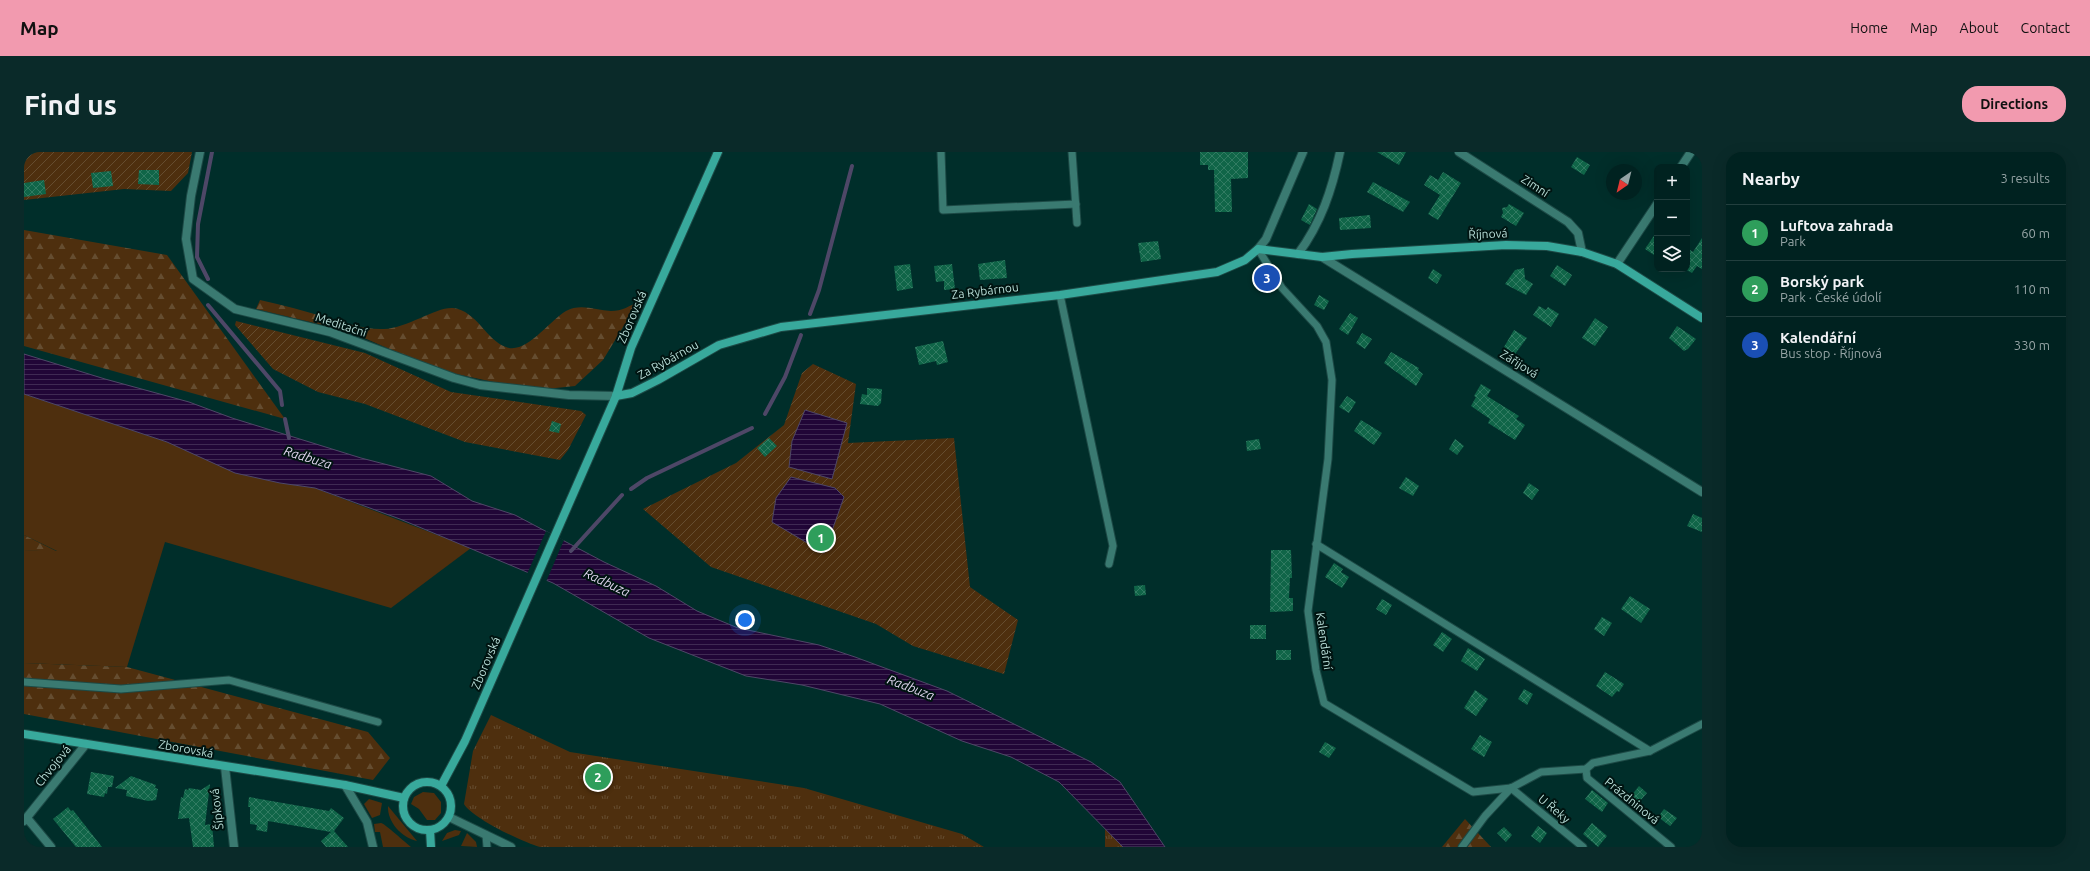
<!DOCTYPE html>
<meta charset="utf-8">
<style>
:root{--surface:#002220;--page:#0a2a29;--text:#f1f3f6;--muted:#95a4a5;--line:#223f3e;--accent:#f29aaf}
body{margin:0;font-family:Ubuntu,sans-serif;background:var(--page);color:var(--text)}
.controls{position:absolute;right:12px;top:12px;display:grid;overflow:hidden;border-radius:8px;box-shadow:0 4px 16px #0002}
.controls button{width:36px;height:36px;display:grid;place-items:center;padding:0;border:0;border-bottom:1px solid var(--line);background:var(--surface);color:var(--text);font:20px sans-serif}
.compass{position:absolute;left:1582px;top:12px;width:36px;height:36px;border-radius:50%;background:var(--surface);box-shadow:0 4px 16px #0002;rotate:215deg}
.you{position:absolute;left:721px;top:468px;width:14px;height:14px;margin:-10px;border:3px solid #fff;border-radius:50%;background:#1a73e8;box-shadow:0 0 0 6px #1a73e833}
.badge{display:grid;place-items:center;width:26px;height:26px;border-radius:50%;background:var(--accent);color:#fff;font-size:13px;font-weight:700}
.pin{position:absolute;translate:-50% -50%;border:2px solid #fff;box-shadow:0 1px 4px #0006}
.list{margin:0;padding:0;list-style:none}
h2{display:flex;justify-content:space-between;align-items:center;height:52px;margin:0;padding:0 16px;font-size:17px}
h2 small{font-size:13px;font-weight:400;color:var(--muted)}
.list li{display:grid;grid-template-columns:26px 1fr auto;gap:12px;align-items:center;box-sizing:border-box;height:56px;padding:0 16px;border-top:1px solid var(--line)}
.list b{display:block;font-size:15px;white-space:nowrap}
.list p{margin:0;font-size:13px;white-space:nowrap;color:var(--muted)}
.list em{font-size:13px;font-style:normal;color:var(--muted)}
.icon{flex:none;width:22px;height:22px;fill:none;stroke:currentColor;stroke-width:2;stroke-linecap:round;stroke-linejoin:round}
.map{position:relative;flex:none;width:1678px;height:695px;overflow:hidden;border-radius:16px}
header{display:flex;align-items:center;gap:24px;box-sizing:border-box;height:56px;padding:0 20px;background:var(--accent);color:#111}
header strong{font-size:19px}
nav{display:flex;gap:22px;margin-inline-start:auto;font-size:14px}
.intro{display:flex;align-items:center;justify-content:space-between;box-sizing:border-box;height:96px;padding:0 24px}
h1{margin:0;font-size:28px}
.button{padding:10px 18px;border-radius:16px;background:var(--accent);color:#111;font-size:14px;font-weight:700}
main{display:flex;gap:24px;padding:0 24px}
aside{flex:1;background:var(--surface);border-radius:16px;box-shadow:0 4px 16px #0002}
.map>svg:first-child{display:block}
.grass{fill:#4e2f0e}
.forest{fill:url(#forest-firs)}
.park{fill:url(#park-tufts)}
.garden{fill:url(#garden-furrows)}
.water{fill:url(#water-rules);stroke:#4e4767}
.pier{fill:#002e2a}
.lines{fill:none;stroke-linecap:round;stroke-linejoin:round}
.stream{stroke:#4e4767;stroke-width:4}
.building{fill:url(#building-cross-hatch)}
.lane-casing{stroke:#1d4a46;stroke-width:9}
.street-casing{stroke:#1d4a46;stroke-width:10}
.secondary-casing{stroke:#1d4a46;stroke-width:10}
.lane{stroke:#3a7a71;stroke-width:7}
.street{stroke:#3a7a71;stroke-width:8}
.secondary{stroke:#38a99c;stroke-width:8}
.labels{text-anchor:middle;stroke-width:4;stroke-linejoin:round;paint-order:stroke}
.street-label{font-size:12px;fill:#b8ded8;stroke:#001411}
.water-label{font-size:13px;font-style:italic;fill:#dfd5ee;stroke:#001411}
</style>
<header>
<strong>Map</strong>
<nav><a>Home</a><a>Map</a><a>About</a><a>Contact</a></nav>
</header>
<div class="intro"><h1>Find us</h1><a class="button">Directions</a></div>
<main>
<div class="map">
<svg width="1678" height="695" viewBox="0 0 1678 695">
<defs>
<pattern id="forest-firs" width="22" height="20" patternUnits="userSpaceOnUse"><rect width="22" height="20" fill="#4e2f0e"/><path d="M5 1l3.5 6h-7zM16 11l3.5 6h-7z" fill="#654d30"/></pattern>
<pattern id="park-tufts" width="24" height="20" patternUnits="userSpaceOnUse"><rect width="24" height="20" fill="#4e2f0e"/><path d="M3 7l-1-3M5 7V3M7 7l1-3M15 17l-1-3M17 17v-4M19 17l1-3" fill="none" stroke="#654d30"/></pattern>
<pattern id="garden-furrows" width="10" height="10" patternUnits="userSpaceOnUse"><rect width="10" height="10" fill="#4e2f0e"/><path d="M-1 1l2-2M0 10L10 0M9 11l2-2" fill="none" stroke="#654d30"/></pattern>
<pattern id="water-rules" width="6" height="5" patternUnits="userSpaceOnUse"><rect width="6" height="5" fill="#210637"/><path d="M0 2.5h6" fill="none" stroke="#3f2a53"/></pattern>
<pattern id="building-cross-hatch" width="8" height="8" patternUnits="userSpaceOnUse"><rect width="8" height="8" fill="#106548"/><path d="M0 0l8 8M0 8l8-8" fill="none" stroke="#317b62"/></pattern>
</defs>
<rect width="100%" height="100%" fill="#002e2a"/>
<g class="grass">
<polygon points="0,242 143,290 211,320 256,331 291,336 447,396 367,456 141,390 103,515 0,511 0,398 33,399 0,383"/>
<polygon points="399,640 410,641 417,650 417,661 411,668 403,668 395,657 387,652 390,645"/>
<polygon points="345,647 358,651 356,663 348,666 340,652"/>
<path d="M364 654 393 689C378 686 363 670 364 654Z"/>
<path d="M357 671C360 671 382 691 387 695H359L356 680H351L350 672Z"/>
<polygon points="431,678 437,679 435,683 418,689 423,681"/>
<polygon points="443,681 452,690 453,695 437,694"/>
</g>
<g class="forest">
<polygon points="0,78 143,103 261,267 0,194"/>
<path d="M236 148C259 153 281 159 304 166 322 171 341 178 360 177 384 176 411 155 429 156 453 159 462 188 482 195 502 203 526 168 542 159 556 151 572 158 587 159 598 159 606 154 615 149L579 208 551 234 522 237 474 231 414 218 324 179 232 157Z"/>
<polygon points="0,383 34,400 0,398"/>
<polygon points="0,511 103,515 344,580 366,606 349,628 0,562"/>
<polygon points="1441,667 1467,695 1418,695"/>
</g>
<g class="park">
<path d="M467 563 546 600 780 636 938 682 960 695H516C500 691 448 666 440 652L449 599Z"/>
<polygon points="1081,676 1099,695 1081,695"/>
</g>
<g class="garden">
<polygon points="0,0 168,0 164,21 147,39 100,37 0,48"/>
<polygon points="212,169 341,201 427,240 557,259 562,263 544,298 536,308 441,290 341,252 294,240 249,217 211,173"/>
<polygon points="789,212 832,232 824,291 930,286 946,435 994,468 980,522 889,494 852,472 687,415 619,357 712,311 760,273 778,221"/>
</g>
<g class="water">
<polygon points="0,202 81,227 165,250 208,266 337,306 407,324 448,349 491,363 580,410 632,434 673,459 714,476 795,493 831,505 923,539 1067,610 1096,630 1141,695 1099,695 1035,630 987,605 938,589 856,552 778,533 722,524 625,486 529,431 376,367 291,336 256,331 211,321 143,290 0,242"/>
<polygon points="781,258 823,271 808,327 765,315 768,289"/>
<polygon points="767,325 811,336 820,345 800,401 748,370 752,346"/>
</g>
<polygon class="pier" points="522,379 540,388 522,430 503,422"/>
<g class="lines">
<g class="stream">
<polyline points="184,127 173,105 174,72 188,0"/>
<polyline points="184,153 256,239 258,253"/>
<polyline points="786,162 795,138 828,14"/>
<polyline points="741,262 761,225 777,183"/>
<polyline points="261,267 265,286"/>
<polyline points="607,337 623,326 728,276"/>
<polyline points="547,399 598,343"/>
</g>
</g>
<g class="building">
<polygon points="1176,0 1224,0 1224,26 1207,27 1208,60 1191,60 1190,18 1184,18 1184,13 1176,13"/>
<polygon points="1353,0 1382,0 1375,13"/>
<polygon points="1553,5 1566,13 1560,23 1547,15"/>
<polygon points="115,18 135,18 135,33 114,32"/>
<polygon points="87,19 89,34 69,36 67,21"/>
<polygon points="1419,20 1437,31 1414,68 1404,62 1416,43 1400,33 1406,23 1414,28"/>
<polygon points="20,28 22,42 0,45 0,31"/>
<polygon points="1349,30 1386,50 1379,60 1343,40"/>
<polygon points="1285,52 1293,57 1286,73 1277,68"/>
<polygon points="1485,52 1500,61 1492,74 1477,65 1479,61 1478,56 1483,55"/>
<polygon points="1346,63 1347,76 1316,78 1315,66"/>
<polygon points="1633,79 1633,105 1621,97"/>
<polygon points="1678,86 1678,117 1673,114 1668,121 1661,117 1663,117 1663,96 1669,100"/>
<polygon points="1134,89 1137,107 1117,110 1114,91"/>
<polygon points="981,108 983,126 956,128 954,112"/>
<polygon points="886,112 889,136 873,139 870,114"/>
<polygon points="928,112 931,137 920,138 920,129 912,130 910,114"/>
<polygon points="1533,113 1548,123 1541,134 1526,124"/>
<polygon points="1500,116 1501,127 1509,132 1502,143 1481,132 1491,118"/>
<polygon points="1409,117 1418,123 1413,132 1404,126"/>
<polygon points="1295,143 1305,149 1300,158 1290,153"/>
<polygon points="1515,154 1522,158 1524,155 1535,162 1527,175 1509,163"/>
<polygon points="1326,161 1334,166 1324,183 1315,177"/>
<polygon points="1571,166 1584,175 1571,194 1558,186"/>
<polygon points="1653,174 1672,187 1664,197 1660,199 1645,186"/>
<polygon points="1490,178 1503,186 1491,202 1480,195"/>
<polygon points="1338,181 1348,187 1341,197 1332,191"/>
<polygon points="919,189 924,210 913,213 912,209 895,213 891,195"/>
<polygon points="1367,200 1395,216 1394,218 1399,222 1392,234 1360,211"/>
<polygon points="1457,232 1467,238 1463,244 1495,264 1492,267 1501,273 1491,288 1464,271 1466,267 1447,254 1452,245 1450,244"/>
<polygon points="843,236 858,237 857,251 854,254 836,252 838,242 843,243"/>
<polygon points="1323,244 1332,250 1325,261 1315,255"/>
<polygon points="1337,268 1358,281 1350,293 1330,279"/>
<polygon points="528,269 537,272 535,281 525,279"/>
<polygon points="745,286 753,294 741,305 733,296"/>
<polygon points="1235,287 1237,297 1223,299 1222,289"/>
<polygon points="1431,287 1440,294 1433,303 1425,297"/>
<polygon points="1382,325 1395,334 1389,344 1375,336"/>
<polygon points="1505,331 1515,338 1508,348 1499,341"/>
<polygon points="1669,362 1678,366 1678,380 1663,374"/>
<polygon points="1247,398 1267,398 1268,426 1266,426 1265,446 1269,446 1269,459 1246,460"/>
<polygon points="1310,411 1319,417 1317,420 1325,425 1318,436 1301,425"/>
<polygon points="1121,433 1122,443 1111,444 1110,434"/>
<polygon points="1606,444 1626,457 1617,471 1597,457"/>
<polygon points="1358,447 1368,453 1362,463 1352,457"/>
<polygon points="1578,465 1588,471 1580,484 1570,477"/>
<rect x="1226" y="473" width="16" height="14"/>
<polygon points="1418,480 1428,487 1419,500 1409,493"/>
<polygon points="1444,496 1461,507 1453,519 1437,509"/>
<rect x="1252" y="498" width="15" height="10"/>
<polygon points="1581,520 1600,532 1595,540 1593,539 1588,545 1572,534"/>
<polygon points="1500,537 1509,542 1503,553 1494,547"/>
<polygon points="1451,538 1464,547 1452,564 1440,556"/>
<polygon points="1456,583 1468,590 1460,605 1447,597"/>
<polygon points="1301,590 1312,596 1305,606 1295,600"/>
<polygon points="67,620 90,624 88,635 84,635 83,642 81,641 80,645 63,642"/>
<polygon points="107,624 132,633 131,636 134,637 132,648 124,649 102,644 103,638 91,636"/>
<polygon points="186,632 181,673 188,672 190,695 169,695 165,666 154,667 157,645 159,646 161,637 164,638 165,636 177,638"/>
<polygon points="1615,634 1623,641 1615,650 1607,644"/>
<polygon points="1568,638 1584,651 1578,660 1561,647"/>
<polygon points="225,645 305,659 307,656 320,666 310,679 324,695 302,695 297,689 307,680 244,669 243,680 232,678 233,673 226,672 226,655 224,655"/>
<polygon points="44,655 47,659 49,658 78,695 52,695 29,667"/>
<polygon points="1640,657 1653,666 1646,674 1634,665"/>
<polygon points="1568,671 1583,684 1574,695 1559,682"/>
<polygon points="1514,674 1523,681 1516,691 1507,684"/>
<polygon points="1480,675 1488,683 1482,690 1473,681"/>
</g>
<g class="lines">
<g class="lane-casing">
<g id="lane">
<polyline points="917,0 919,58 1052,52"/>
<polyline points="1048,0 1053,71"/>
<polyline points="1234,97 1258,136 1293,174 1302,190 1308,228 1304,307 1284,459 1292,518 1300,551 1449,640 1487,636"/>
<polyline points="1036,143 1089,394 1085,412"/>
<polyline points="1292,392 1626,599"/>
<polyline points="0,530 97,537 205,528 354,570"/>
<polyline points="1562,617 1563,626 1647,695"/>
<polyline points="1487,636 1559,695"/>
<polyline points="462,683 463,695"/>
<polyline points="1438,695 1461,664 1487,636 1517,620 1562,617 1569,611 1626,599 1678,572"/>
</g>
</g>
<g class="street-casing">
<g id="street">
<polyline points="176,0 167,44 162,87 169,127 211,157 306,180 430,226 456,233 545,243 592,244"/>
<polyline points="1435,0 1544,70 1554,81 1558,100"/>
<polyline points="1657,15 1667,0"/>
<polyline points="1234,97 1242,87 1279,0"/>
<path d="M1274 102C1297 71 1308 38 1316 0"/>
<polyline points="1298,105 1678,340"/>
<polyline points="1593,112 1633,52"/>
<polyline points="201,615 210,695"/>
<polyline points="321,633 343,670 349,695"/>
<polyline points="425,665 487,695"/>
<polyline points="3,666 27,695"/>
<polyline points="0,669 62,592"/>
</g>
</g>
<g class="secondary-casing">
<g id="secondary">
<polyline points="592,244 608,241 634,228 695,193 757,175 1036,143 1193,120 1221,108 1234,97 1298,105 1328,102 1482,93 1523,94 1558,100 1593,112 1678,166"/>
<polyline points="0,582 321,633 380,646"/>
<circle cx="403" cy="654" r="24"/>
<polyline points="417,634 441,589 592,244 607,196 694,0"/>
<polyline points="406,678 407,695"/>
</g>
</g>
<use href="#lane" class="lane"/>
<use href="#street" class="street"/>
<use href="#secondary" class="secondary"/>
</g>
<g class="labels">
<g class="street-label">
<text transform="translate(1511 34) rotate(33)" y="4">Zimní</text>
<text transform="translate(1464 82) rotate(-2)" y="4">Říjnová</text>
<text transform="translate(961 139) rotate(-7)" y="4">Za Rybárnou</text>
<text transform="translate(608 165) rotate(-67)" y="4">Zborovská</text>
<text transform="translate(317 173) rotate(18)" y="4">Meditační</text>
<text transform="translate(644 208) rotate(-29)" y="4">Za Rybárnou</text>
<text transform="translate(1495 212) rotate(32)" y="4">Zářijová</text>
<text transform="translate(1300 489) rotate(82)" y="4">Kalendářní</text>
<text transform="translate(462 511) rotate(-67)" y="4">Zborovská</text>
<text transform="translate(162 597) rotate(10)" y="4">Zborovská</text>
<text transform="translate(29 614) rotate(-51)" y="4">Chvojová</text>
<text transform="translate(1608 649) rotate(39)" y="4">Prázdninová</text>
<text transform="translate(193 657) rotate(-97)" y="4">Šípková</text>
<text transform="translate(1530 657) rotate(40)" y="4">U Řeky</text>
</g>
<g class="water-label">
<text transform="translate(284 305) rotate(17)" y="5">Radbuza</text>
<text transform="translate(583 430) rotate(25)" y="5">Radbuza</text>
<text transform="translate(887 535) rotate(21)" y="5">Radbuza</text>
</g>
</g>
</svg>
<div class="controls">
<button>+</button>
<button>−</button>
<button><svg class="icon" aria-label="layers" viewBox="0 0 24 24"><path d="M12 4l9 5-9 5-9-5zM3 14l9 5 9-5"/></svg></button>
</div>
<svg class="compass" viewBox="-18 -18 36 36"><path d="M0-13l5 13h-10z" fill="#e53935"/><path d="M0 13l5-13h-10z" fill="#95a4a5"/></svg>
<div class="you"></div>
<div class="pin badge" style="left:797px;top:386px;background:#2e9e5b">1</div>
<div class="pin badge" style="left:574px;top:625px;background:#2e9e5b">2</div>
<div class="pin badge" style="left:1243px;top:126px;background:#1a4fb4">3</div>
</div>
<aside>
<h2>Nearby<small>3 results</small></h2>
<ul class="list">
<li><span class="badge" style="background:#2e9e5b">1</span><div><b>Luftova zahrada</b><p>Park</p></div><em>60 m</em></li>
<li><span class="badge" style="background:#2e9e5b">2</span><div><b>Borský park</b><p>Park · České údolí</p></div><em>110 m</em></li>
<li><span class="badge" style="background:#1a4fb4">3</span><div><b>Kalendářní</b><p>Bus stop · Říjnová</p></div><em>330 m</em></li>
</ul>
</aside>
</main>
